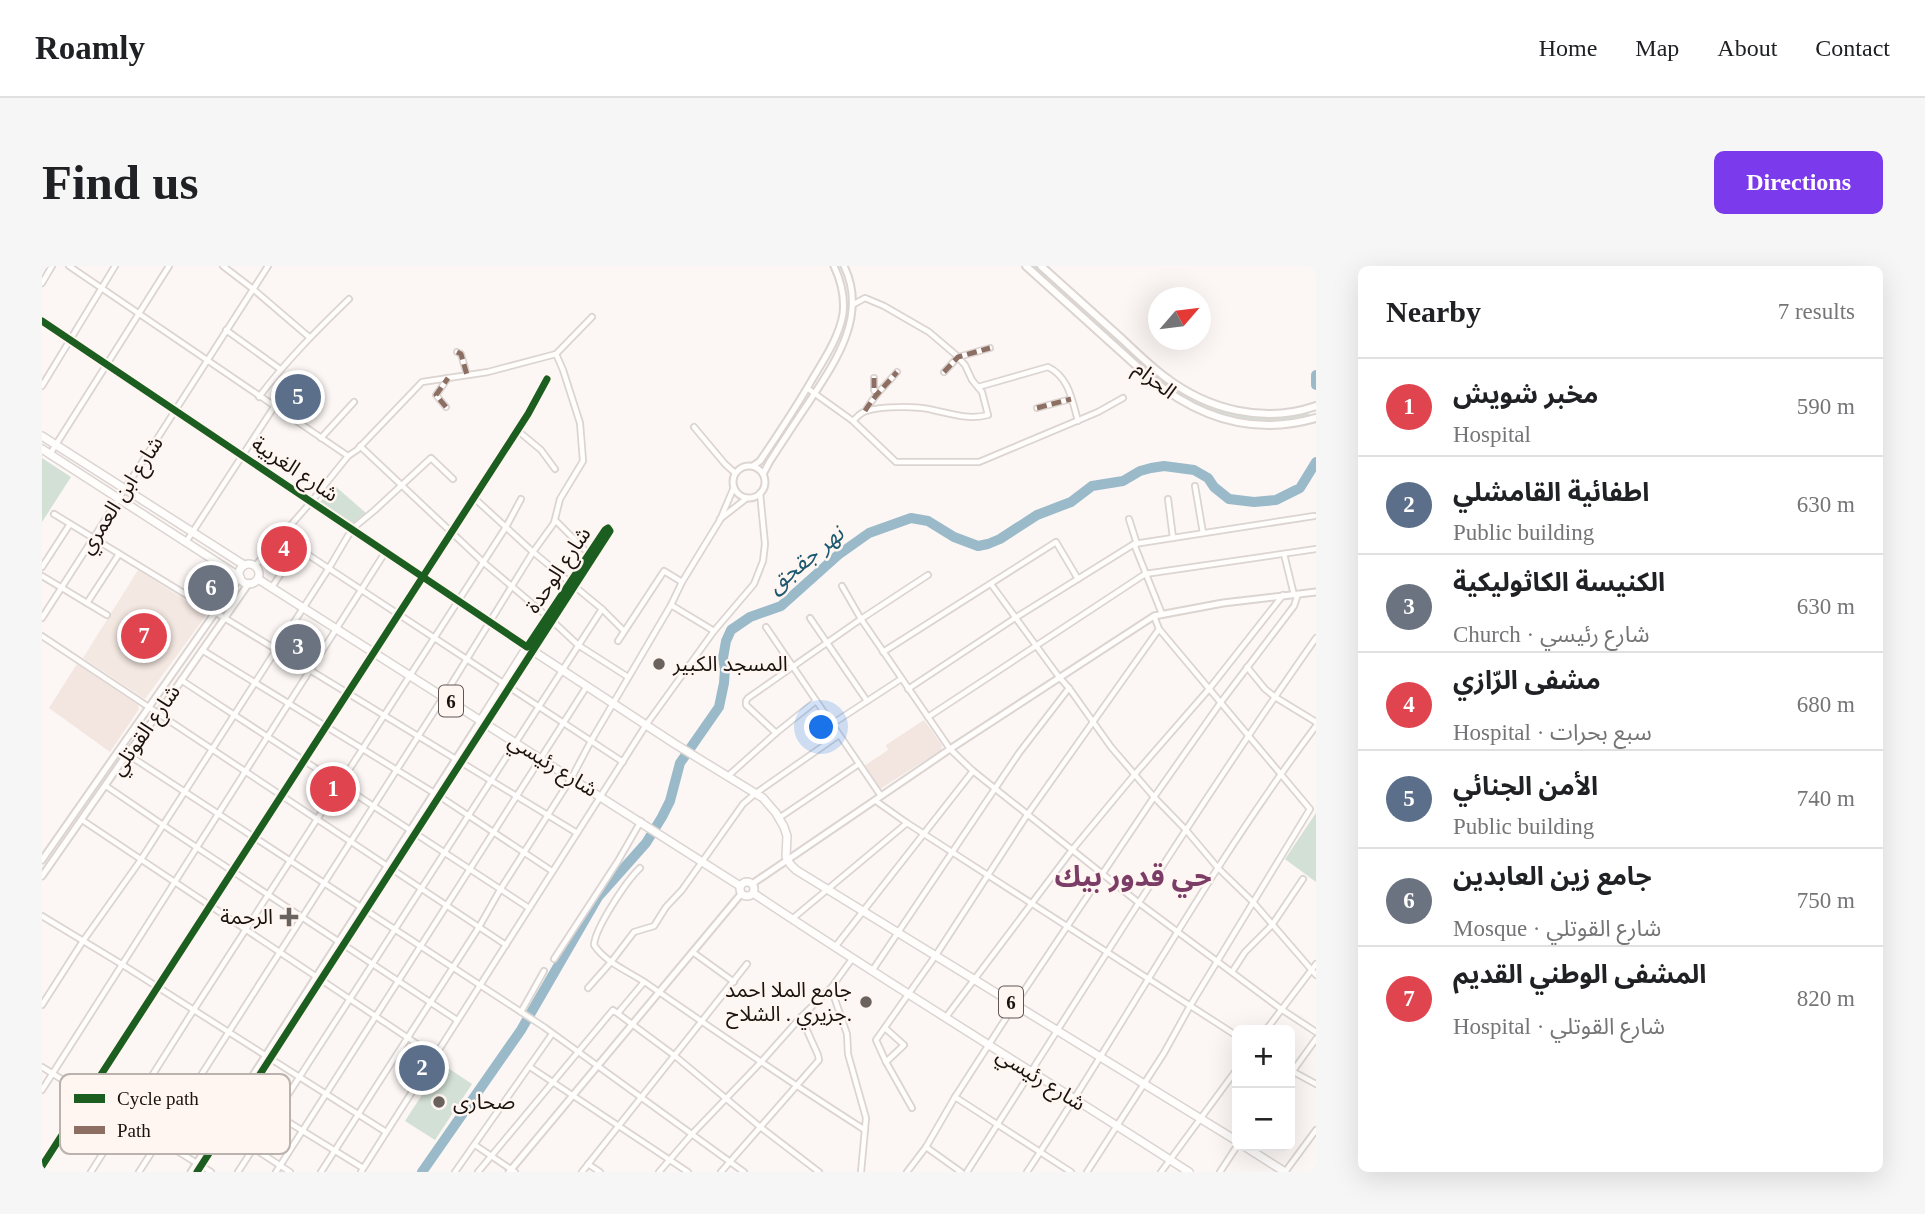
<!DOCTYPE html>
<meta charset="utf-8">
<style>
:root{--surface:#fff;--page:#f6f6f6;--text:#202124;--muted:#757577;--line:#e0e0e0;--accent:#7c3aed}
body{margin:0;font-family:"Times New Roman","Noto Sans Arabic",serif;background:var(--page);color:var(--text)}
.controls{position:absolute;right:21px;bottom:21px;display:grid;overflow:hidden;border-radius:10px;box-shadow:0 7px 28px #0002}
.controls button{width:63px;height:63px;display:grid;place-items:center;padding:0;border:0;border-bottom:2px solid var(--line);background:var(--surface);color:var(--text);font:35px sans-serif}
.compass{position:absolute;left:1106px;top:21px;width:63px;height:63px;border-radius:50%;background:var(--surface);box-shadow:0 7px 28px #0002;rotate:62deg}
.you{position:absolute;left:780px;top:462px;width:24px;height:24px;margin:-18px;border:5px solid #fff;border-radius:50%;background:#1a73e8;box-shadow:0 0 0 10px #1a73e833}
.badge{display:grid;place-items:center;width:46px;height:46px;border-radius:50%;background:var(--accent);color:#fff;font-size:23px;font-weight:700}
.pin{position:absolute;translate:-50% -50%;border:4px solid #fff;box-shadow:0 2px 7px #0006}
.list{margin:0;padding:0;list-style:none}
h2{display:flex;justify-content:space-between;align-items:center;height:91px;margin:0;padding:0 28px;font-size:30px}
h2 small{font-size:23px;font-weight:400;color:var(--muted)}
.list li{display:grid;grid-template-columns:46px 1fr auto;gap:21px;align-items:center;box-sizing:border-box;height:98px;padding:0 28px;border-top:2px solid var(--line)}
.list b{display:block;font-size:26px;white-space:nowrap}
.list p{margin:0;font-size:23px;white-space:nowrap;color:var(--muted)}
.list em{font-size:23px;font-style:normal;color:var(--muted)}
.map{position:relative;flex:none;width:1274px;height:906px;overflow:hidden;border-radius:10px}
header{display:flex;align-items:center;gap:42px;box-sizing:border-box;height:98px;padding:0 35px;background:var(--surface);border-bottom:2px solid var(--line)}
header strong{font-size:33px}
nav{display:flex;gap:38px;margin-inline-start:auto;font-size:24px}
.intro{display:flex;align-items:center;justify-content:space-between;box-sizing:border-box;height:168px;padding:0 42px}
h1{margin:0;font-size:49px}
.button{padding:18px 32px;border-radius:10px;background:var(--accent);color:#fff;font-size:24px;font-weight:700}
main{display:flex;gap:42px;padding:0 42px}
aside{flex:1;background:var(--surface);border-radius:10px;box-shadow:0 7px 28px #0002}
.map>svg:first-child{display:block}
.built{fill:#f4e8e2}
.education{fill:#f3e6e0}
.green{fill:#d3e0d5}
.lines{fill:none;stroke-linecap:round;stroke-linejoin:round}
.river{stroke:#9bbac9;stroke-width:10}
.minor-casing{stroke:#dbd4d1;stroke-width:8}
.tertiary-casing{stroke:#dbd4d1;stroke-width:9}
.secondary-casing{stroke:#dbd4d1;stroke-width:10}
.trunk-casing{stroke:#dbd4d1;stroke-width:10}
.minor{stroke:#fffefd;stroke-width:4.5}
.tertiary{stroke:#fffefd;stroke-width:5}
.secondary{stroke:#fffefd;stroke-width:6}
.trunk{stroke:#fffefd;stroke-width:7}
.quiet{stroke:#8d6e63;stroke-width:5;stroke-dasharray:10 5;stroke-linecap:butt}
.cycleway-casing{stroke:#fff6f1;stroke-width:11}
.cycleway{stroke:#1b5e20;stroke-width:7}
.poi-dot{fill:#69625e;stroke:#fff6f1;stroke-width:2.5}
.labels{text-anchor:middle;stroke-width:5;stroke-linejoin:round;paint-order:stroke}
.shield{fill:#fff6f1;stroke:#5f5652;stroke-width:2}
.shield-label{font-size:19px;font-weight:bold;fill:#1a120e}
.street-label{font-size:21px;fill:#1a120e;stroke:#fff6f1}
.poi-label{font-size:21px;fill:#1a120e;stroke:#fff6f1;text-anchor:start}
.water-label{font-size:23px;font-style:italic;fill:#1c5870;stroke:#fff6f1}
.district-label{font-size:28px;font-weight:bold;fill:#7b3d66;stroke:#fff6f1}
.key{fill:#fff6f1;stroke:#bab2ad;stroke-width:2}
.key-label{font-size:19px;fill:#1a120e}
</style>
<header>
<strong>Roamly</strong>
<nav><a>Home</a><a>Map</a><a>About</a><a>Contact</a></nav>
</header>
<div class="intro"><h1>Find us</h1><a class="button">Directions</a></div>
<main>
<div class="map">
<svg width="1274" height="906" viewBox="0 0 1274 906">
<rect width="100%" height="100%" fill="#fcf7f4"/>
<polygon class="built" points="96,304 165,348 103,433 41,392"/>
<g class="education">
<polygon points="35,398 96,439 97,443 68,486 7,442"/>
<polygon points="882,454 900,479 899,484 838,523 822,500 846,484 844,479"/>
</g>
<g class="green">
<path d="M990 0H994C1022 25 1051 51 1079 76 1095 91 1110 107 1128 120 1170 150 1216 157 1266 147L1268 149C1257 154 1243 154 1231 155 1183 156 1143 137 1108 107Z"/>
<polygon points="0,192 29,211 0,256"/>
<polygon points="293,220 324,247 310,258 278,236"/>
<polygon points="1274,547 1274,616 1243,593"/>
<polygon points="400,798 430,818 393,874 363,855"/>
</g>
<g class="lines">
<g class="river">
<polyline points="1274,109 1274,119"/>
<polyline points="380,906 479,764 556,631 604,577 620,551 628,535 638,497 677,441 682,417 683,403 681,392 684,375 689,364 708,351 739,340 796,289 827,267 869,252 886,255 912,271 936,280 946,278 958,273 995,249 1029,236 1050,220 1081,215 1098,205 1109,202 1122,200 1152,204 1166,212 1172,221 1187,233 1212,236 1234,234 1258,222 1274,196"/>
</g>
<g class="minor-casing">
<g id="minor">
<polyline points="27,0 306,190"/>
<polyline points="181,0 211,23 267,71"/>
<polyline points="0,17 10,0"/>
<polyline points="0,55 485,381"/>
<polyline points="184,64 238,103"/>
<polyline points="415,86 419,88 425,109"/>
<polyline points="902,106 916,91 948,82"/>
<polyline points="832,112 832,124 834,128"/>
<polyline points="0,120 73,0"/>
<path d="M936 121 1006 101C1027 111 1030 134 1036 155"/>
<polyline points="765,122 811,155 854,196 937,196 1056,146 1081,132"/>
<path d="M217 131C244 95 275 64 307 33"/>
<polyline points="404,141 394,129 406,112"/>
<polyline points="995,142 1029,133"/>
<path d="M824 144C832 129 844 119 855 106"/>
<path d="M811 155C815 151 819 146 824 145 840 140 875 140 891 144 910 148 927 154 946 149L940 126 930 114 923 99 914 89 887 66 842 40 823 32 812 38"/>
<polyline points="652,161 683,198 693,207"/>
<polyline points="475,164 499,184 513,203"/>
<polyline points="279,172 312,136"/>
<polyline points="318,180 441,296 506,351 536,379 586,411"/>
<polyline points="8,188 127,0"/>
<polyline points="1153,220 1161,267"/>
<polyline points="431,231 491,286 560,343 582,365"/>
<polyline points="1126,233 1131,272"/>
<polyline points="12,248 535,567"/>
<polyline points="678,253 705,232"/>
<polyline points="1087,253 1095,278"/>
<polyline points="513,254 547,288"/>
<polyline points="239,271 581,496"/>
<polyline points="144,276 232,141"/>
<polyline points="1092,278 1120,348"/>
<polyline points="1242,288 1252,329"/>
<polyline points="213,300 269,236 306,190 315,184 380,116 446,106 514,88"/>
<polyline points="0,301 28,258"/>
<polyline points="0,310 65,349"/>
<polyline points="949,318 1017,411 1027,422 1069,481 1112,531 1144,564 1176,602 1211,636 1274,709"/>
<polyline points="800,320 819,353 908,483 931,505 1097,637 1239,743 1274,766"/>
<polyline points="230,321 256,282"/>
<polyline points="45,337 77,288"/>
<polyline points="629,339 672,365"/>
<polyline points="0,352 226,0"/>
<polyline points="768,352 825,435"/>
<polyline points="724,361 839,530"/>
<polyline points="0,370 464,679"/>
<polyline points="576,375 622,305 640,316"/>
<polyline points="160,384 397,530 510,605"/>
<polyline points="841,386 1014,276 1036,313"/>
<polyline points="1205,401 1223,423 1233,431 1274,456"/>
<polyline points="139,414 487,642"/>
<polyline points="866,423 973,352 1092,278 1272,250"/>
<polyline points="886,451 1103,308 1274,283"/>
<polyline points="790,458 859,413"/>
<polyline points="734,467 704,439 704,435 706,432 819,353 886,309"/>
<polyline points="85,488 502,761 702,906"/>
<polyline points="686,510 734,467 774,435"/>
<polyline points="64,520 121,559 415,754"/>
<polyline points="834,535 865,557 1195,770"/>
<polyline points="737,552 817,498"/>
<polyline points="40,554 393,790"/>
<path d="M598 602C585 614 553 662 552 679 564 697 586 705 604 717 676 767 749 817 823 864"/>
<polyline points="0,650 81,699 344,866"/>
<polyline points="750,653 865,557"/>
<polyline points="793,681 931,505"/>
<polyline points="652,687 692,716"/>
<polyline points="512,693 576,595 599,555"/>
<polyline points="830,705 977,487 1027,422"/>
<polyline points="1190,706 1203,686 1230,659 1261,613"/>
<polyline points="546,722 569,696 592,666 612,660 624,641 640,624 701,538 714,527 797,469"/>
<polyline points="789,722 805,768 806,788 824,852 819,906"/>
<polyline points="0,739 41,675 98,595 287,302 310,263 333,244 389,192 411,213"/>
<polyline points="479,746 502,705"/>
<polyline points="576,747 602,716"/>
<polyline points="904,751 1030,584 1093,508 1167,423 1241,329"/>
<polyline points="843,762 862,779 844,796 870,842"/>
<polyline points="1224,764 1274,698"/>
<polyline points="844,796 834,774 894,689 985,549 1117,363"/>
<polyline points="0,801 169,906"/>
<polyline points="488,801 646,906"/>
<polyline points="1248,804 1274,818"/>
<polyline points="1248,809 1274,773"/>
<polyline points="0,824 344,285"/>
<polyline points="204,830 321,902"/>
<polyline points="913,831 1029,906"/>
<polyline points="182,863 248,906"/>
<polyline points="433,879 473,906"/>
<polyline points="884,881 919,906"/>
<polyline points="546,898 558,906"/>
<polyline points="0,900 486,148 505,113"/>
<polyline points="49,906 151,745 464,261 479,233"/>
<polyline points="97,906 402,430 491,286 512,257 518,233 541,195 538,157 521,104 514,88 550,51"/>
<polyline points="196,906 560,343"/>
<polyline points="234,906 545,420"/>
<polyline points="279,906 437,661 458,624 530,511 549,475 629,339 640,316 678,254 692,221"/>
<polyline points="319,906 604,459 672,365 712,318 721,295 723,278 718,227"/>
<polyline points="413,906 510,768"/>
<polyline points="436,906 571,744 633,790 717,860 777,906"/>
<polyline points="540,906 705,698"/>
<polyline points="617,906 650,868 719,796 759,751 789,722 810,693"/>
<polyline points="679,906 777,794 776,789 759,751"/>
<polyline points="865,906 884,881 913,831 973,738 1112,531 1179,436 1252,340 1256,328"/>
<path d="M925 906C1040 727 1151 546 1274 372"/>
<path d="M985 906C1083 758 1167 602 1274 460"/>
<polyline points="1045,906 1122,787 1148,740 1268,543 1117,363 1112,350"/>
<polyline points="1119,906 1195,803"/>
<polyline points="1178,906 1195,880"/>
<polyline points="1243,906 1274,864"/>
</g>
</g>
<g class="tertiary-casing">
<g id="tertiary">
<path d="M711 200 718 195C737 167 755 140 771 112 783 92 797 71 801 48 803 31 799 15 792 0"/>
<circle cx="707" cy="216" r="16"/>
<path d="M721 208 728 195C741 175 754 155 767 136 794 95 826 49 802 0"/>
<polyline points="0,594 198,311"/>
<polyline points="0,610 85,488 116,448 207,317"/>
<polyline points="710,618 908,483 1112,350 1181,337 1274,326"/>
<polyline points="149,906 439,454"/>
<polyline points="155,906 550,291 568,266 567,262 563,264 485,381"/>
<polyline points="467,906 699,628"/>
</g>
</g>
<g class="secondary-casing">
<g id="secondary">
<path d="M984 0 1107 111C1156 152 1212 170 1274 152"/>
<path d="M999 0C1026 24 1052 48 1079 72 1093 85 1107 99 1123 111 1166 144 1222 158 1274 140"/>
</g>
</g>
<g class="trunk-casing">
<g id="trunk">
<polyline points="0,170 202,299"/>
<polyline points="0,183 198,311"/>
<circle cx="207" cy="308" r="10"/>
<polyline points="216,313 698,620"/>
<polyline points="439,454 485,381 633,478 721,532 734,547 742,561 745,570 744,591 748,598 754,604 1195,875"/>
<circle cx="705" cy="623" r="7"/>
<path d="M711 627C854 723 1002 812 1147 906"/>
<polyline points="1202,880 1243,906"/>
</g>
</g>
<use href="#minor" class="minor"/>
<use href="#tertiary" class="tertiary"/>
<use href="#secondary" class="secondary"/>
<use href="#trunk" class="trunk"/>
<g class="quiet">
<polyline points="415,86 419,88 425,109"/>
<polyline points="902,106 916,91 948,82"/>
<polyline points="832,112 832,124 834,128"/>
<polyline points="404,141 394,129 406,112"/>
<polyline points="995,142 1029,133"/>
<path d="M823 145C832 130 843 120 855 106"/>
</g>
<g class="cycleway-casing">
<g id="cycleway">
<polyline points="0,55 485,381 563,264 566,262 568,265 155,906"/>
<polyline points="0,900 486,148 505,113"/>
</g>
</g>
<use href="#cycleway" class="cycleway"/>
</g>
<g class="poi-dot">
<circle cx="617" cy="398" r="7"/>
<path d="M243.5 640.5h7v7h7v7h-7v7h-7v-7h-7v-7h7z"/>
<circle cx="824" cy="736" r="7"/>
<circle cx="397" cy="836" r="7"/>
</g>
<g class="labels">
<g class="shield">
<rect x="397" y="419.5" width="24" height="31" rx="5"/>
<rect x="957" y="720.5" width="24" height="31" rx="5"/>
</g>
<g class="shield-label">
<text x="409" y="442">6</text>
<text x="969" y="743">6</text>
</g>
<g class="street-label">
<text transform="translate(1113 114) rotate(38)" y="7">الحزام</text>
<text transform="translate(253 203) rotate(34)" y="7">شارع الغربية</text>
<text transform="translate(79 229) rotate(-57)" y="7">شارع ابن العمري</text>
<text transform="translate(516 304) rotate(-56)" y="7">شارع الوحدة</text>
<text transform="translate(103 464) rotate(-55)" y="7">شارع القوتلي</text>
<text transform="translate(511 499) rotate(32)" y="7">شارع رئيسي</text>
<text transform="translate(999 813) rotate(32)" y="7">شارع رئيسي</text>
</g>
<g class="poi-label">
<text x="631" y="405">المسجد الكبير</text>
<text x="231" y="658" text-anchor="end">الرحمة</text>
<text x="810" y="731" text-anchor="end">جامع الملا احمد<tspan x="810" dy="24">جزيري . الشلاح.</tspan></text>
<text x="411" y="843">صحارى</text>
</g>
<g class="water-label">
<text transform="translate(763 293) rotate(-39)" y="8">نهر جقجق</text>
</g>
<g class="district-label">
<text x="1091" y="620">حي قدور بيك</text>
</g>
</g>
<rect x="18" y="808" width="230" height="80" rx="10" class="key"/>
<rect x="32" y="828" width="31" height="9" fill="#1b5e20"/>
<rect x="32" y="860" width="31" height="8" fill="#8d6e63"/>
<g class="key-label">
<text x="75" y="839">Cycle path</text>
<text x="75" y="871">Path</text>
</g>
</svg>
<div class="controls">
<button>+</button>
<button>−</button>
</div>
<svg class="compass" viewBox="-18 -18 36 36"><path d="M0-13l5 13h-10z" fill="#e53935"/><path d="M0 13l5-13h-10z" fill="#757577"/></svg>
<div class="you"></div>
<div class="pin badge" style="left:291px;top:523px;background:#e0444e">1</div>
<div class="pin badge" style="left:380px;top:802px;background:#5c6f8a">2</div>
<div class="pin badge" style="left:256px;top:381px;background:#6b7280">3</div>
<div class="pin badge" style="left:242px;top:283px;background:#e0444e">4</div>
<div class="pin badge" style="left:256px;top:131px;background:#5c6f8a">5</div>
<div class="pin badge" style="left:169px;top:322px;background:#6b7280">6</div>
<div class="pin badge" style="left:102px;top:370px;background:#e0444e">7</div>
</div>
<aside>
<h2>Nearby<small>7 results</small></h2>
<ul class="list">
<li><span class="badge" style="background:#e0444e">1</span><div><b>مخبر شويش</b><p>Hospital</p></div><em>590 m</em></li>
<li><span class="badge" style="background:#5c6f8a">2</span><div><b>اطفائية القامشلي</b><p>Public building</p></div><em>630 m</em></li>
<li><span class="badge" style="background:#6b7280">3</span><div><b>الكنيسة الكاثوليكية</b><p>Church · شارع رئيسي</p></div><em>630 m</em></li>
<li><span class="badge" style="background:#e0444e">4</span><div><b>مشفى الرّازي</b><p>Hospital · سبع بحرات</p></div><em>680 m</em></li>
<li><span class="badge" style="background:#5c6f8a">5</span><div><b>الأمن الجنائي</b><p>Public building</p></div><em>740 m</em></li>
<li><span class="badge" style="background:#6b7280">6</span><div><b>جامع زين العابدين</b><p>Mosque · شارع القوتلي</p></div><em>750 m</em></li>
<li><span class="badge" style="background:#e0444e">7</span><div><b>المشفى الوطني القديم</b><p>Hospital · شارع القوتلي</p></div><em>820 m</em></li>
</ul>
</aside>
</main>
